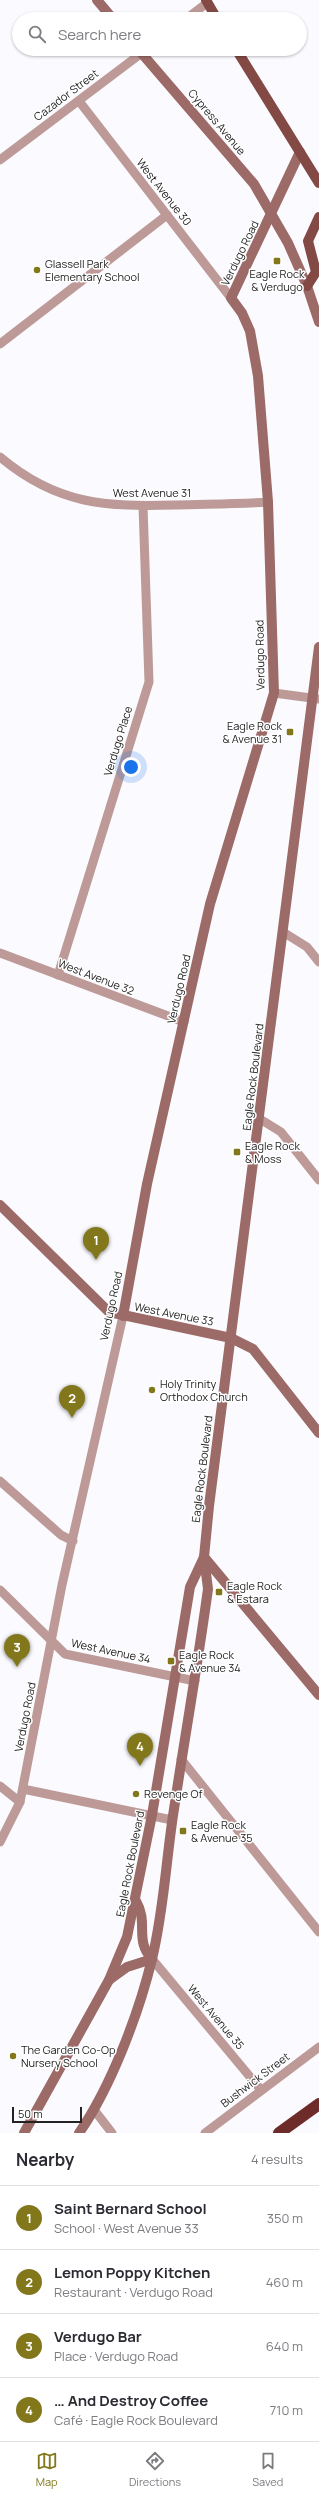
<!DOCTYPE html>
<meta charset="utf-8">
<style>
:root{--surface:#fff;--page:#f7f7f7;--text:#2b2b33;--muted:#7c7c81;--line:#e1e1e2;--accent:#82771b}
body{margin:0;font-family:Manrope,sans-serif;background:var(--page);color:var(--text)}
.scale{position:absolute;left:12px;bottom:10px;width:70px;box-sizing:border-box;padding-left:4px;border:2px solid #232324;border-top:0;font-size:11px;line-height:14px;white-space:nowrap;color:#232324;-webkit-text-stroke:3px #fff;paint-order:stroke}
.you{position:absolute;left:131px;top:767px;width:14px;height:14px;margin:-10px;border:3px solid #fff;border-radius:50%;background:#1a73e8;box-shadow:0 0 0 6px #1a73e833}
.badge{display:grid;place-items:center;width:26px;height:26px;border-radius:50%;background:var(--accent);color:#fff;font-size:13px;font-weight:700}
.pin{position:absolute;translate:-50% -33px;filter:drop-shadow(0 1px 2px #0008)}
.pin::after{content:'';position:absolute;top:21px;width:14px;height:12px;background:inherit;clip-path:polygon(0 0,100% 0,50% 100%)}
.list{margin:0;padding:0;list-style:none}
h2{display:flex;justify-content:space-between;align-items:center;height:52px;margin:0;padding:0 16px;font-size:17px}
h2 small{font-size:13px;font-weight:400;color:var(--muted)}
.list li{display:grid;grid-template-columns:26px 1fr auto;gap:12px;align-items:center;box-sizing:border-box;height:64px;padding:0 16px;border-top:1px solid var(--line)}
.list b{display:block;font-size:15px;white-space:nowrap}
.list p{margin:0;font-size:13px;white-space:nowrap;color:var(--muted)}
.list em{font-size:13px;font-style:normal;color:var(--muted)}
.icon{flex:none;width:22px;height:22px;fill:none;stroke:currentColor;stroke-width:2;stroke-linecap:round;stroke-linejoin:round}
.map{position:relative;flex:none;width:319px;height:2133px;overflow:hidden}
.search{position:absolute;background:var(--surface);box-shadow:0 1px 3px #0004;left:12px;right:12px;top:12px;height:44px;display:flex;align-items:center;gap:10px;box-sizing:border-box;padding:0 14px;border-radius:22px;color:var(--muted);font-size:15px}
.sheet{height:308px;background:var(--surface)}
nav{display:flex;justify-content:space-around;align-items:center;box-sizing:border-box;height:56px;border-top:1px solid var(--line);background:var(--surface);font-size:11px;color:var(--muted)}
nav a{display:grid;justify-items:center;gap:2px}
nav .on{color:var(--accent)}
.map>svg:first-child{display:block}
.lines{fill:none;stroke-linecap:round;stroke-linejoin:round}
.street{stroke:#bd9a97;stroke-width:9}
.secondary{stroke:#9c6a67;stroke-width:10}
.primary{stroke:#834945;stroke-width:10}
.highway{stroke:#6d2b29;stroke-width:12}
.poi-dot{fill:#82771b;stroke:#fff;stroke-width:1.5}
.labels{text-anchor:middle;stroke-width:3;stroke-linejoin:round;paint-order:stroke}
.street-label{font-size:11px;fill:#232324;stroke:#fff}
.poi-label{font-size:11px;fill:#232324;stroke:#fff;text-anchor:start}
</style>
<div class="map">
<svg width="319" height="2133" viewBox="0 0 319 2133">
<rect width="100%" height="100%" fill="#fbfbff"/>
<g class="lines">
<g class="street">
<polyline points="186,19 207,3"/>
<polyline points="79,101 231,298"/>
<polyline points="0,160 147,49"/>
<polyline points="0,344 167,215"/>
<path d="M0 457C57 505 106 507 176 505 207 504 237 504 268 502"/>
<polyline points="274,693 319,699"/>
<polyline points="283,932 307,947 319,962"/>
<polyline points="0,953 184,1022"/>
<polyline points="58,975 149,682 143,506"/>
<polyline points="260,1119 281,1132 319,1180"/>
<polyline points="0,1481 61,1535 73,1541"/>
<polyline points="0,1590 65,1654 195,1681"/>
<polyline points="181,1759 319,1932"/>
<polyline points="0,1786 20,1802"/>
<polyline points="23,1789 172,1820"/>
<polyline points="0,1842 20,1802 62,1585 123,1316"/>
<polyline points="152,1959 261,2090"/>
<polyline points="95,2111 112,2133"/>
<polyline points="205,2133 319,2047"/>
</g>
<g class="secondary">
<polyline points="97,0 113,19"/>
<polyline points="138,49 254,184 288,243 307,286 319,322"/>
<polyline points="0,1205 109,1312 231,1338 253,1349 319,1433"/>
<polyline points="123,1316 147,1184 210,904 274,693 268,502 258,376 250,331 242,313 231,298 300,152"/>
<polyline points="204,1557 319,1695"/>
<path d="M136 1901C149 1923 134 1940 152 1959"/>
<polyline points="109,1980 127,1967 152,1959"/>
<polyline points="24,2133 109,1980 127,1937 152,1815 190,1587 204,1557"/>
<path d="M79 2133C111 2087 139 2013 152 1959 164 1910 166 1859 174 1809 185 1736 198 1662 208 1589L204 1557 209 1506 319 647"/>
</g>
<g class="primary">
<polyline points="206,0 217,19"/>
<polyline points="236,49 319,183"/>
<polyline points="307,286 316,272 308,241 319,217"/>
</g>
<polyline class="highway" points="279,2133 319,2104"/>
</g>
<g class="poi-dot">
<rect x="273" y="257" width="8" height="8" rx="2"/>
<circle cx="37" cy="270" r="4"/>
<rect x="286" y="728" width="8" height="8" rx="2"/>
<rect x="233" y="1148" width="8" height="8" rx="2"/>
<circle cx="152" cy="1390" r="4"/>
<rect x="215" y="1588" width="8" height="8" rx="2"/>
<rect x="167" y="1657" width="8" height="8" rx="2"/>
<circle cx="136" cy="1794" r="4"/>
<rect x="179" y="1827" width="8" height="8" rx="2"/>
<circle cx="13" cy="2056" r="4"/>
</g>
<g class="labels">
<g class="street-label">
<text transform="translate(66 95) rotate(-37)" y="4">Cazador Street</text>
<text transform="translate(217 122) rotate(50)" y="4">Cypress Avenue</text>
<text transform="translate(164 192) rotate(52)" y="4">West Avenue 30</text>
<text transform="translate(240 253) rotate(-64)" y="4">Verdugo Road</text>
<text x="152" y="497">West Avenue 31</text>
<text transform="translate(260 655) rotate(-91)" y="4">Verdugo Road</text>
<text transform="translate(118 741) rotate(-73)" y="4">Verdugo Place</text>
<text transform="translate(96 977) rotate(21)" y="4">West Avenue 32</text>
<text transform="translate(179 989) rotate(-77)" y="4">Verdugo Road</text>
<text transform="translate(253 1077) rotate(-83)" y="4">Eagle Rock Boulevard</text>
<text transform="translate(111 1306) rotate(-78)" y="4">Verdugo Road</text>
<text transform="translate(174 1314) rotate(11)" y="4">West Avenue 33</text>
<text transform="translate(202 1469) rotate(-83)" y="4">Eagle Rock Boulevard</text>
<text transform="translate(111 1651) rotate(12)" y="4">West Avenue 34</text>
<text transform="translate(25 1717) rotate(-79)" y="4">Verdugo Road</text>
<text transform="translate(130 1864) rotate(-79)" y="4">Eagle Rock Boulevard</text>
<text transform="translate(216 2017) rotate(50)" y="4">West Avenue 35</text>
<text transform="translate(255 2080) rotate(-37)" y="4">Bushwick Street</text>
</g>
<g class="poi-label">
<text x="45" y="268">Glassell Park<tspan x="45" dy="13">Elementary School</tspan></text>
<text x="277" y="278" text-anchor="middle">Eagle Rock<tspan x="277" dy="13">&amp; Verdugo</tspan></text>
<text x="282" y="730" text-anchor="end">Eagle Rock<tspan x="282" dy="13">&amp; Avenue 31</tspan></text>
<text x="245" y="1150">Eagle Rock<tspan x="245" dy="13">&amp; Moss</tspan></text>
<text x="160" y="1388">Holy Trinity<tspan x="160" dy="13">Orthodox Church</tspan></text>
<text x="227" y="1590">Eagle Rock<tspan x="227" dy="13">&amp; Estara</tspan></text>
<text x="179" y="1659">Eagle Rock<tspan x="179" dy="13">&amp; Avenue 34</tspan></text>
<text x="144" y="1798">Revenge Of</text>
<text x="191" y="1829">Eagle Rock<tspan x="191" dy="13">&amp; Avenue 35</tspan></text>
<text x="21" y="2054">The Garden Co-Op<tspan x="21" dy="13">Nursery School</tspan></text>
</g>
</g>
</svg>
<div class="scale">50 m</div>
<div class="you"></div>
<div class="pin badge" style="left:96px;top:1260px">1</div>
<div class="pin badge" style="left:72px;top:1418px">2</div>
<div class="pin badge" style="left:17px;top:1667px">3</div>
<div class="pin badge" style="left:140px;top:1766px">4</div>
<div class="search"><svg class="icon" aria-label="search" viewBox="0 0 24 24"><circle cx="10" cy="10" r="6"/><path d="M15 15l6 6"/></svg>Search here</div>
</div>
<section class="sheet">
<h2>Nearby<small>4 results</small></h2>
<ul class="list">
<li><span class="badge">1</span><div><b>Saint Bernard School</b><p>School · West Avenue 33</p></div><em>350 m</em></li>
<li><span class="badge">2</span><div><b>Lemon Poppy Kitchen</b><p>Restaurant · Verdugo Road</p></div><em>460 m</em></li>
<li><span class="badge">3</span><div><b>Verdugo Bar</b><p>Place · Verdugo Road</p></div><em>640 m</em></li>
<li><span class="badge">4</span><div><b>… And Destroy Coffee</b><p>Café · Eagle Rock Boulevard</p></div><em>710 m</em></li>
</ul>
</section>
<nav>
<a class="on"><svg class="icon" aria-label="map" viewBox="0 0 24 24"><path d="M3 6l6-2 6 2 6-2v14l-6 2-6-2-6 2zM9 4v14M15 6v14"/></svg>Map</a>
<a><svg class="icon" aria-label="directions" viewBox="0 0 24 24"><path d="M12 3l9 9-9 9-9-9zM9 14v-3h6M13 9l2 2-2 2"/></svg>Directions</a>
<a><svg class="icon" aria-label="saved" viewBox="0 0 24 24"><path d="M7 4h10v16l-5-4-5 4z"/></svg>Saved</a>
</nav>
